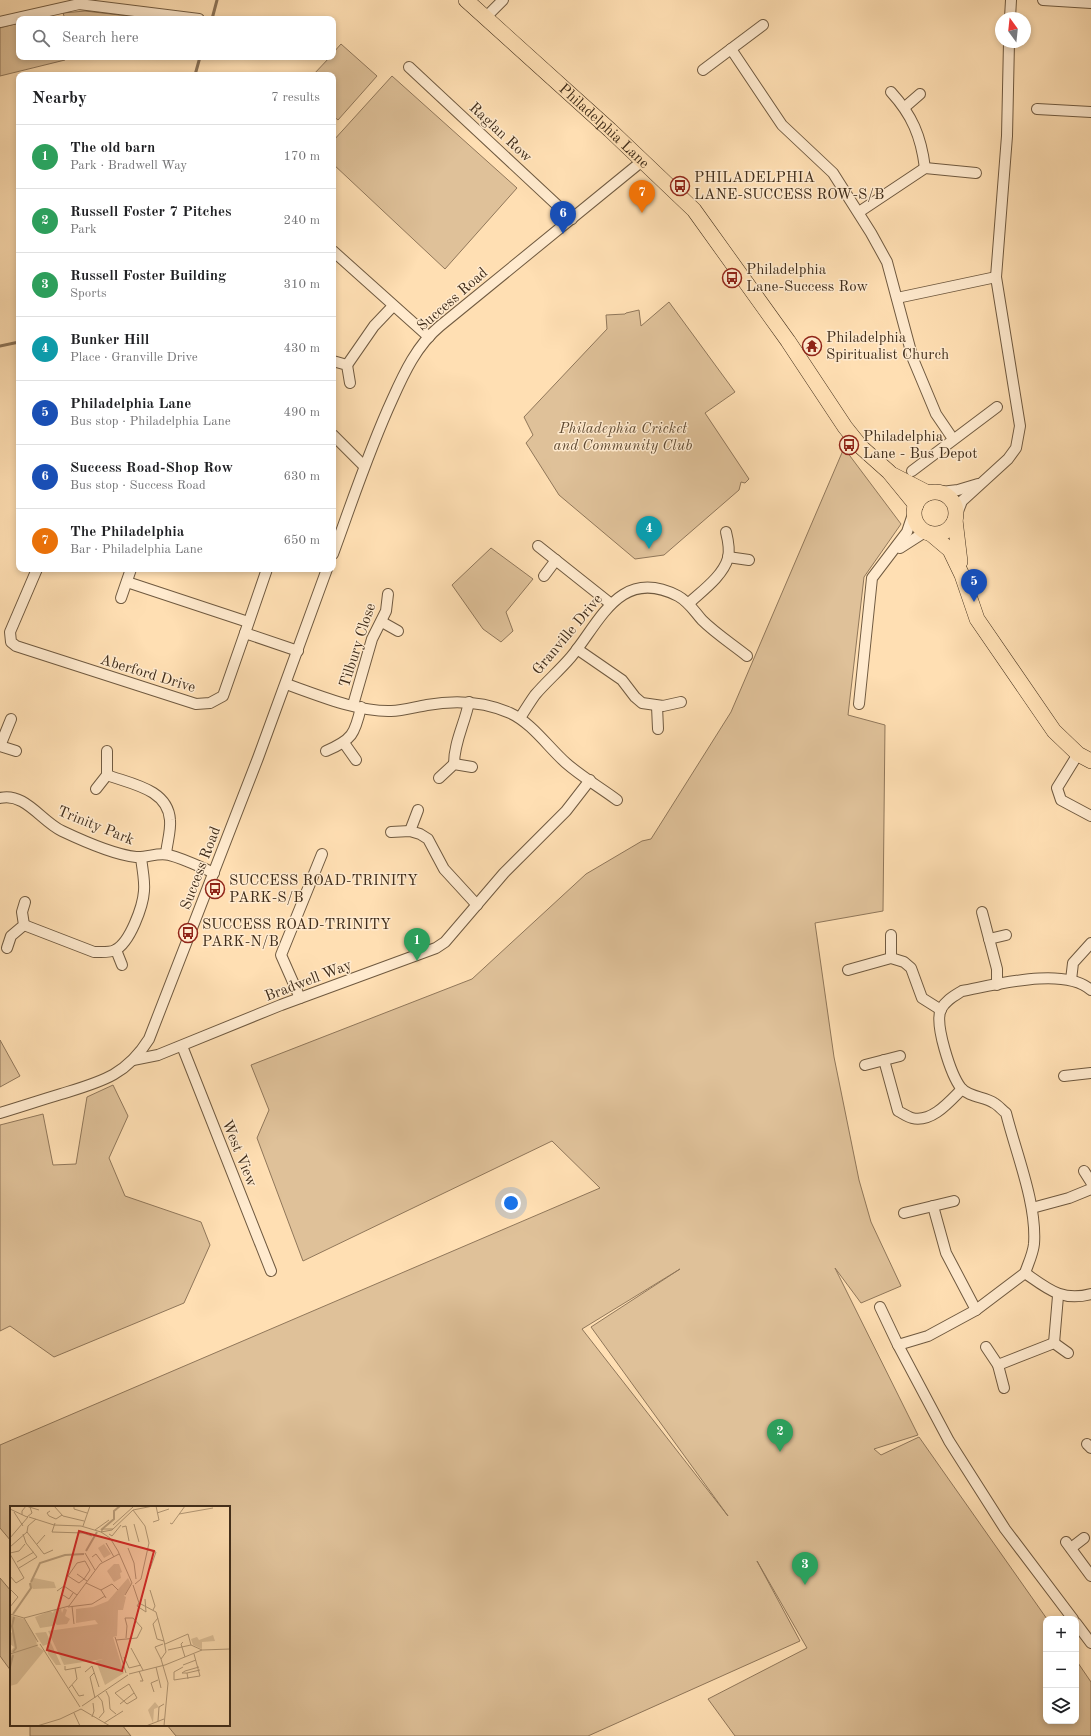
<!DOCTYPE html>
<meta charset="utf-8">
<style>
:root{--surface:#fff;--page:#f6f6f6;--text:#202124;--muted:#757577;--line:#e0e0e0;--accent:#0b8043}
body{margin:0;font-family:"Old Standard TT",serif;background:var(--page);color:var(--text)}
.controls{position:absolute;right:12px;bottom:12px;display:grid;overflow:hidden;border-radius:8px;box-shadow:0 2px 6px #0003}
.controls button{width:36px;height:36px;display:grid;place-items:center;padding:0;border:0;border-bottom:1px solid var(--line);background:var(--surface);color:var(--text);font:20px sans-serif}
.compass{position:absolute;left:995px;top:12px;width:36px;height:36px;border-radius:50%;background:var(--surface);box-shadow:0 2px 6px #0003;rotate:345deg}
.you{position:absolute;left:511px;top:1203px;width:14px;height:14px;margin:-10px;border:3px solid #fff;border-radius:50%;background:#1a73e8;box-shadow:0 0 0 6px #1a73e833}
.badge{display:grid;place-items:center;width:26px;height:26px;border-radius:50%;background:var(--accent);color:#fff;font-size:13px;font-weight:700}
.pin{position:absolute;translate:-50% -33px;filter:drop-shadow(0 1px 2px #0008)}
.pin::after{content:'';position:absolute;top:21px;width:14px;height:12px;background:inherit;clip-path:polygon(0 0,100% 0,50% 100%)}
.list{margin:0;padding:0;list-style:none}
h2{display:flex;justify-content:space-between;align-items:center;height:52px;margin:0;padding:0 16px;font-size:17px}
h2 small{font-size:13px;font-weight:400;color:var(--muted)}
.list li{display:grid;grid-template-columns:26px 1fr auto;gap:12px;align-items:center;box-sizing:border-box;height:64px;padding:0 16px;border-top:1px solid var(--line)}
.list b{display:block;font-size:15px;white-space:nowrap}
.list p{margin:0;font-size:13px;white-space:nowrap;color:var(--muted)}
.list em{font-size:13px;font-style:normal;color:var(--muted)}
.icon{flex:none;width:22px;height:22px;fill:none;stroke:currentColor;stroke-width:2;stroke-linecap:round;stroke-linejoin:round}
.map{position:relative;flex:none;width:1091px;height:1736px;overflow:hidden}
.search{position:absolute;background:var(--surface);box-shadow:0 2px 6px #0003;left:16px;top:16px;width:320px;height:44px;display:flex;align-items:center;gap:10px;box-sizing:border-box;padding:0 14px;border-radius:8px;color:var(--muted);font-size:15px}
.panel{position:absolute;background:var(--surface);box-shadow:0 2px 6px #0003;left:16px;top:72px;width:320px;height:500px;border-radius:8px}
.map>svg:first-child{display:block}
.green{fill:#dfc199;stroke:#90775a;fill-rule:evenodd}
.lines{fill:none;stroke-linecap:round;stroke-linejoin:round}
.stream{stroke:#8c7357;stroke-width:3}
.minor-casing{stroke:#705a40;stroke-width:12}
.primary-casing{stroke:#402d1a;stroke-width:16}
.minor{stroke:#ffeace;stroke-width:10}
.primary{stroke:#ffdfb3;stroke-width:15}
.labels{text-anchor:middle;stroke-width:3;stroke-linejoin:round;paint-order:stroke}
.street-label{font-size:15px;fill:#402d1a;stroke:#ffeace}
.poi-label{font-size:15px;fill:#402d1a;stroke:#ffeace;text-anchor:start}
.park-label{font-size:15px;font-style:italic;fill:#604b33;stroke:#ffeace}
.inset-river{fill:none;stroke:#bea27f;stroke-width:2}
.inset-road{fill:none;stroke:#b39876;stroke-width:1}
.view{fill:#d62828;fill-opacity:0.15;stroke:#d62828;stroke-width:2}
.inset-edge{fill:none;stroke:#402d1a;stroke-width:2}
</style>
<div class="map">
<svg width="1091" height="1736" viewBox="0 0 1091 1736">
<rect width="100%" height="100%" fill="#ffdfb3"/>
<filter id="stains"><feTurbulence type="fractalNoise" baseFrequency=".005" numOctaves="4"/><feColorMatrix values="0 0 0 0 .2 0 0 0 0 .09 0 0 0 0 .02 0 0 0 .5 -.17"/></filter>
<radialGradient id="worn" r=".72"><stop offset=".6" stop-color="#630" stop-opacity="0"/><stop offset="1" stop-color="#630" stop-opacity=".3"/></radialGradient>
<g class="green">
<polygon points="85,11 154,19 65,19 63,13"/>
<polygon points="19,23 19,57 64,57 65,60 0,76 0,28"/>
<polygon points="341,44 377,76 338,120 333,116 333,75 313,75 330,57 333,57 333,53"/>
<polygon points="392,76 517,188 445,269 333,164 333,141"/>
<polygon points="669,302 735,392 705,413 749,479 745,483 741,482 739,490 664,555 635,559 559,495 526,443 533,435 524,417 607,329 606,315 625,314 626,313 639,310 641,326"/>
<path d="M844 448 901 524 864 577 848 715 885 725 883 911 815 923 834 1057 859 1180 871 1222 901 1286 861 1303 835 1268 918 1435 874 1449 881 1455 919 1437 1047 1619 1046 1721H1076V1660L1091 1682V1736H735L708 1699 807 1648 757 1561 800 1641 588 1736H176L167 1725H229V1507H11V1541L0 1528V1445L600 1188 552 1141 303 1261 257 1138 269 1110 251 1065 472 979 586 874 642 841 651 839 731 712ZM680 1269 591 1327 728 1516 582 1329Z"/>
<polygon points="491,548 533,579 506,612 513,631 501,642 483,629 452,585"/>
<polygon points="0,1040 20,1076 0,1087"/>
<polygon points="113,1085 128,1116 109,1158 125,1196 201,1222 210,1245 184,1303 54,1357 10,1326 0,1331 0,1125 43,1114 53,1165 76,1164 87,1097"/>
<polygon points="0,1578 11,1591 11,1671 0,1656"/>
<polygon points="30,1725 122,1725 131,1736 30,1736"/>
</g>
<g class="lines">
<g class="stream">
<polyline points="212,19 217,0"/>
<polyline points="195,75 200,57"/>
<polyline points="0,346 19,342"/>
</g>
<g class="minor-casing">
<g id="minor">
<polyline points="1043,0 1091,3"/>
<polyline points="485,18 503,0"/>
<polyline points="1010,18 1011,0"/>
<polyline points="0,22 79,4 199,19"/>
<polyline points="731,49 782,125 833,173 871,233 887,262 913,359 936,414 953,439"/>
<polyline points="409,67 572,219"/>
<polyline points="703,70 763,25"/>
<path d="M891 92C912 115 921 136 925 168"/>
<polyline points="905,107 920,94"/>
<polyline points="1037,109 1091,112"/>
<polyline points="859,212 925,168 976,173"/>
<polyline points="333,251 429,337"/>
<polyline points="897,298 996,277"/>
<polyline points="333,361 347,365 350,383"/>
<polyline points="347,365 374,326 393,306"/>
<polyline points="333,435 364,466"/>
<polyline points="912,471 997,407"/>
<polyline points="941,492 958,490 978,484"/>
<polyline points="957,514 962,501 1008,459 1016,448 1020,426 996,277 1007,136 1009,42"/>
<polyline points="538,546 611,604"/>
<polyline points="900,548 925,532"/>
<path d="M333 554C352 502 369 450 392 400 404 373 417 345 440 326L641 162"/>
<polyline points="728,557 749,560"/>
<polyline points="37,569 10,632 11,642 16,646 196,704 210,703 223,696 245,633"/>
<polyline points="267,569 245,633 298,651"/>
<polyline points="544,576 556,560"/>
<polyline points="127,582 248,622"/>
<polyline points="121,598 131,569"/>
<path d="M689 603C702 591 723 576 728 558 730 550 728 540 726 532"/>
<polyline points="382,622 398,631"/>
<polyline points="577,649 622,680 635,697 642,703 663,706 681,702"/>
<path d="M286 684C318 695 357 712 391 711 403 711 415 707 427 705 455 700 483 701 510 713 532 723 548 747 566 763 582 777 601 788 617 800"/>
<polyline points="859,704 872,578 907,532 914,511"/>
<polyline points="353,705 372,639 386,611 388,594"/>
<polyline points="657,706 658,729"/>
<path d="M520 718C525 710 530 702 535 695 546 682 559 671 571 657 600 622 620 566 678 596 689 602 694 611 702 620 715 633 732 644 747 656"/>
<polyline points="344,743 356,760"/>
<polyline points="0,746 11,719"/>
<polyline points="0,746 16,751"/>
<path d="M326 751C352 740 355 734 361 707"/>
<polyline points="1078,754 1057,788 1061,800 1091,816"/>
<path d="M454 764C454 742 465 723 469 702"/>
<path d="M107 775C131 784 168 789 170 820 171 831 167 843 166 854"/>
<polyline points="439,778 454,764 472,767"/>
<polyline points="96,789 107,775 107,751"/>
<path d="M0 798C25 792 41 821 62 831 81 840 116 855 136 857 147 858 158 852 169 855 185 859 200 867 214 873"/>
<polyline points="410,831 418,810"/>
<polyline points="391,832 410,831 420,834 428,839 444,869 477,905"/>
<polyline points="982,912 997,969 997,985"/>
<path d="M24 925 94 952C101 952 109 953 115 950 130 943 143 906 144 891 145 880 142 868 141 857"/>
<polyline points="989,939 1006,935"/>
<polyline points="7,948 11,936 24,925 22,912 25,902"/>
<polyline points="116,950 122,965"/>
<polyline points="891,958 891,935"/>
<polyline points="848,970 891,958 904,962 911,968 922,998 941,1010"/>
<polyline points="1071,980 1073,963 1091,943"/>
<polyline points="300,998 281,955 322,854"/>
<polyline points="182,1046 271,1271"/>
<polyline points="133,1060 158,1055 281,1005 436,948 445,942 504,873 566,811 590,780"/>
<path d="M884 1060 898 1111C902 1113 908 1117 912 1118 932 1123 950 1101 962 1089"/>
<polyline points="865,1065 900,1056"/>
<polyline points="1064,1076 1091,1073"/>
<path d="M0 1113C20 1107 41 1100 61 1094 100 1082 126 1076 149 1039L258 758 327 569"/>
<polyline points="1084,1171 1091,1182"/>
<polyline points="933,1206 946,1253 976,1310"/>
<polyline points="1032,1208 1069,1198 1091,1189"/>
<polyline points="904,1213 954,1201"/>
<path d="M1025 1273C1028 1264 1033 1254 1034 1244 1037 1204 1016 1153 1006 1113 1002 1110 998 1105 994 1103 985 1097 969 1097 961 1088 951 1075 934 1024 941 1009 946 1000 954 996 962 991 995 985 1064 966 1091 990"/>
<path d="M880 1307 898 1345 928 1336 976 1310 1025 1273C1048 1289 1062 1302 1091 1294"/>
<polyline points="1054,1343 1058,1296"/>
<polyline points="898,1345 949,1441 1005,1529 1073,1619"/>
<polyline points="986,1347 998,1365 1004,1388"/>
<polyline points="998,1365 1054,1343 1068,1353"/>
<polyline points="1087,1444 1091,1448"/>
<polyline points="1066,1542 1091,1576"/>
<polyline points="1071,1548 1084,1538"/>
<polyline points="1076,1623 1091,1643"/>
</g>
</g>
<g class="primary-casing">
<g id="primary">
<path id="s1" d="M466 0 610 130 694 210 788 341 845 427 861 447 889 472 916 505"/>
<polyline points="893,475 928,493"/>
<circle cx="935" cy="513" r="21"/>
<polyline points="955,520 960,562"/>
<polyline points="931,534 950,550 962,575 977,619 1054,731 1078,754 1091,761"/>
</g>
</g>
<use href="#minor" class="minor"/>
<use href="#primary" class="primary"/>
</g>
<defs>
<g id="bus-ring" transform="scale(1)"><circle r="9.5" fill="#ffeace" stroke="#8f2418" stroke-width="1.5"/><path d="M-5-6H5V4H4V6H2V4H-2V6H-4V4H-5ZM-3.5-4V0h7V-4ZM-3.5 1.2v1.5H-2V1.2ZM2 1.2v1.5H3.5V1.2Z" fill="#8f2418"/></g>
<g id="temple-ring" transform="scale(1)"><circle r="9.5" fill="#ffeace" stroke="#8f2418" stroke-width="1.5"/><path d="M0-6L5-2H3V0L6.5 2.5H4V6H1.5V3h-3V6H-4V2.5H-6.5L-3 0V-2H-5Z" fill="#8f2418"/></g>
</defs>
<g fill-rule="evenodd">
<use href="#bus-ring" x="680" y="186"/>
<use href="#bus-ring" x="732" y="278"/>
<use href="#temple-ring" x="812" y="346"/>
<use href="#bus-ring" x="849" y="445"/>
<use href="#bus-ring" x="215" y="889"/>
<use href="#bus-ring" x="188" y="933"/>
</g>
<g class="labels">
<g class="street-label">
<text dy="5" stroke="none"><textPath href="#s1" startOffset="187">Philadelphia Lane</textPath></text>
<text transform="translate(501 132) rotate(43)" y="5">Raglan Row</text>
<text transform="translate(452 299) rotate(-41)" y="5">Success Road</text>
<text transform="translate(567 634) rotate(-50)" y="5">Granville Drive</text>
<text transform="translate(357 645) rotate(-72)" y="5">Tilbury Close</text>
<text transform="translate(148 673) rotate(17)" y="5">Aberford Drive</text>
<text transform="translate(96 825) rotate(22)" y="5">Trinity Park</text>
<text transform="translate(200 868) rotate(-69)" y="5">Success Road</text>
<text transform="translate(308 980) rotate(-21)" y="5">Bradwell Way</text>
<text transform="translate(240 1153) rotate(68)" y="5">West View</text>
</g>
<g class="poi-label">
<text x="694" y="182">PHILADELPHIA<tspan x="694" dy="17">LANE-SUCCESS ROW-S/B</tspan></text>
<text x="746" y="274">Philadelphia<tspan x="746" dy="17">Lane-Success Row</tspan></text>
<text x="826" y="342">Philadelphia<tspan x="826" dy="17">Spiritualist Church</tspan></text>
<text x="863" y="441">Philadelphia<tspan x="863" dy="17">Lane - Bus Depot</tspan></text>
<text x="229" y="885">SUCCESS ROAD-TRINITY<tspan x="229" dy="17">PARK-S/B</tspan></text>
<text x="202" y="929">SUCCESS ROAD-TRINITY<tspan x="202" dy="17">PARK-N/B</tspan></text>
</g>
<g class="park-label">
<text x="623" y="433">Philadephia Cricket<tspan x="623" dy="17">and Community Club</tspan></text>
</g>
</g>
<g transform="translate(10 1506)">
<rect width="220" height="220" fill="#ffdfb3"/>
<path d="M94 38 101 48 94 52 88 42ZM104 58H109L112 66 110 67 111 72 104 76 97 65ZM24 72 44 76 46 82 23 83 19 78ZM118 72 121 78 114 90 116 91 113 104H108L107 130 103 131 114 167 95 179 86 155 93 153 54 159 38 125 88 118 85 114 66 117V103L83 101 98 95ZM54 102 57 104 55 110 60 113 57 118 47 119 45 117 43 120 30 122 25 111 40 105 43 107 44 104 51 103 52 107ZM0 109 14 113 26 132 27 140 34 145 7 178 0 180V146L4 141 0 138V127L3 126ZM36 126 51 159H46L38 148V138L33 140 25 127ZM203 129 205 135 192 136V143L183 139 181 133 187 131 189 134ZM145 196 149 201 144 203 143 217 138 204Z" fill="#dfc199"/>
<path class="inset-river" d="M91 24 104 13V5L110 0M76 45 87 26M21 76 30 57 55 49 74 48M3 108 21 82 20 77M3 146 6 142 2 120 4 111M0 161 3 149"/>
<path class="inset-road" d="M44 0 53 10 74 15M64 0V3L77 7M0 3 17 11 22 7 20 1M123 4 135 20 139 37 131 73 125 78M40 5 37 7 39 10 46 13 52 9M4 6 13 20M147 7 159 3M169 8 203 2M12 9V5L16 0 29 4M19 11 44 19 71 20 91 26 100 32 108 45 122 77M143 16 149 14 146 0M45 17 42 26 73 27 82 30M160 17 162 18 175 0M124 18 129 36M103 19 123 1M73 20 80 0M112 21 116 20 119 35M85 24 99 14M17 26 18 20 26 13M91 26 93 23H103M91 26 102 24 123 4 143 0M99 28 102 30 111 19M0 32 18 11M96 37 104 51M27 38 35 29M0 41 17 26 34 48 43 44M118 42 124 57 126 73M138 44 146 46 140 63M0 47 9 45 15 38M75 47 85 64M0 48 14 72 6 77 0 70M82 51 86 48 92 56M7 56 24 46M9 62 27 51 16 37 13 28M67 68 77 75M74 73 69 77 58 70 67 57 75 55 80 64 74 73M76 77 91 84 96 92M123 79 129 97 146 106 154 135 156 146 151 153 158 177 154 220M0 83 8 91 0 101M91 84 102 78 108 84M140 84 145 100 143 104M47 85 54 80 67 89M53 89 59 93 63 87M115 89 122 77M129 97 127 100 136 106 135 93M62 100 64 118M58 101 82 98 95 90M0 108 14 112 28 136M14 112 59 100 90 58 109 48M148 112 143 118 147 133 154 135M105 131 106 134 127 132 132 122 123 112H115L117 120 116 132M106 134 116 167M173 136 171 138 175 151M30 138 70 201M155 138 178 128 181 139M181 139 192 144M121 142 133 164M158 144 181 139M0 148 28 139M114 151 119 162 131 159M151 153 145 141 153 138M173 159 186 154M55 160V164L71 161M146 161 151 182M173 161 164 166V174L190 170 184 148M129 165 133 175H130M175 165 172 167H177L178 173M175 165 189 161M75 166 82 160 89 181M84 167 80 171 85 192M177 167 190 164M119 168 155 159 192 144 220 143M119 178 127 192 117 198 105 187ZM62 179 69 190 74 189M59 182 67 173 65 162M96 185 99 191 100 203 106 208M144 186 141 177 148 174M88 190 92 195 94 206 89 212M110 198 124 187M72 200 118 169M71 203 100 220M64 207 70 220M82 211 84 205 83 197M148 215 149 201 154 198M94 217 113 205M27 220 50 213 71 203M136 220 154 213"/>
<path class="view" d="M69 25 144 45 112 165 37 144Z"/>
<rect width="220" height="220" class="inset-edge"/>
</g>
<rect width="100%" height="100%" filter="url(#stains)"/>
<rect width="100%" height="100%" fill="url(#worn)"/>
</svg>
<div class="controls">
<button>+</button>
<button>−</button>
<button><svg class="icon" aria-label="layers" viewBox="0 0 24 24"><path d="M12 4l9 5-9 5-9-5zM3 14l9 5 9-5"/></svg></button>
</div>
<svg class="compass" viewBox="-18 -18 36 36"><path d="M0-13l5 13h-10z" fill="#e53935"/><path d="M0 13l5-13h-10z" fill="#757577"/></svg>
<div class="you"></div>
<div class="pin badge" style="left:417px;top:961px;background:#2e9e5b">1</div>
<div class="pin badge" style="left:780px;top:1452px;background:#2e9e5b">2</div>
<div class="pin badge" style="left:805px;top:1585px;background:#2e9e5b">3</div>
<div class="pin badge" style="left:649px;top:549px;background:#0f9aa8">4</div>
<div class="pin badge" style="left:974px;top:602px;background:#1a4fb4">5</div>
<div class="pin badge" style="left:563px;top:234px;background:#1a4fb4">6</div>
<div class="pin badge" style="left:642px;top:213px;background:#e8710a">7</div>
<div class="search"><svg class="icon" aria-label="search" viewBox="0 0 24 24"><circle cx="10" cy="10" r="6"/><path d="M15 15l6 6"/></svg>Search here</div>
<section class="panel">
<h2>Nearby<small>7 results</small></h2>
<ul class="list">
<li><span class="badge" style="background:#2e9e5b">1</span><div><b>The old barn</b><p>Park · Bradwell Way</p></div><em>170 m</em></li>
<li><span class="badge" style="background:#2e9e5b">2</span><div><b>Russell Foster 7 Pitches</b><p>Park</p></div><em>240 m</em></li>
<li><span class="badge" style="background:#2e9e5b">3</span><div><b>Russell Foster Building</b><p>Sports</p></div><em>310 m</em></li>
<li><span class="badge" style="background:#0f9aa8">4</span><div><b>Bunker Hill</b><p>Place · Granville Drive</p></div><em>430 m</em></li>
<li><span class="badge" style="background:#1a4fb4">5</span><div><b>Philadelphia Lane</b><p>Bus stop · Philadelphia Lane</p></div><em>490 m</em></li>
<li><span class="badge" style="background:#1a4fb4">6</span><div><b>Success Road-Shop Row</b><p>Bus stop · Success Road</p></div><em>630 m</em></li>
<li><span class="badge" style="background:#e8710a">7</span><div><b>The Philadelphia</b><p>Bar · Philadelphia Lane</p></div><em>650 m</em></li>
</ul>
</section>
</div>
